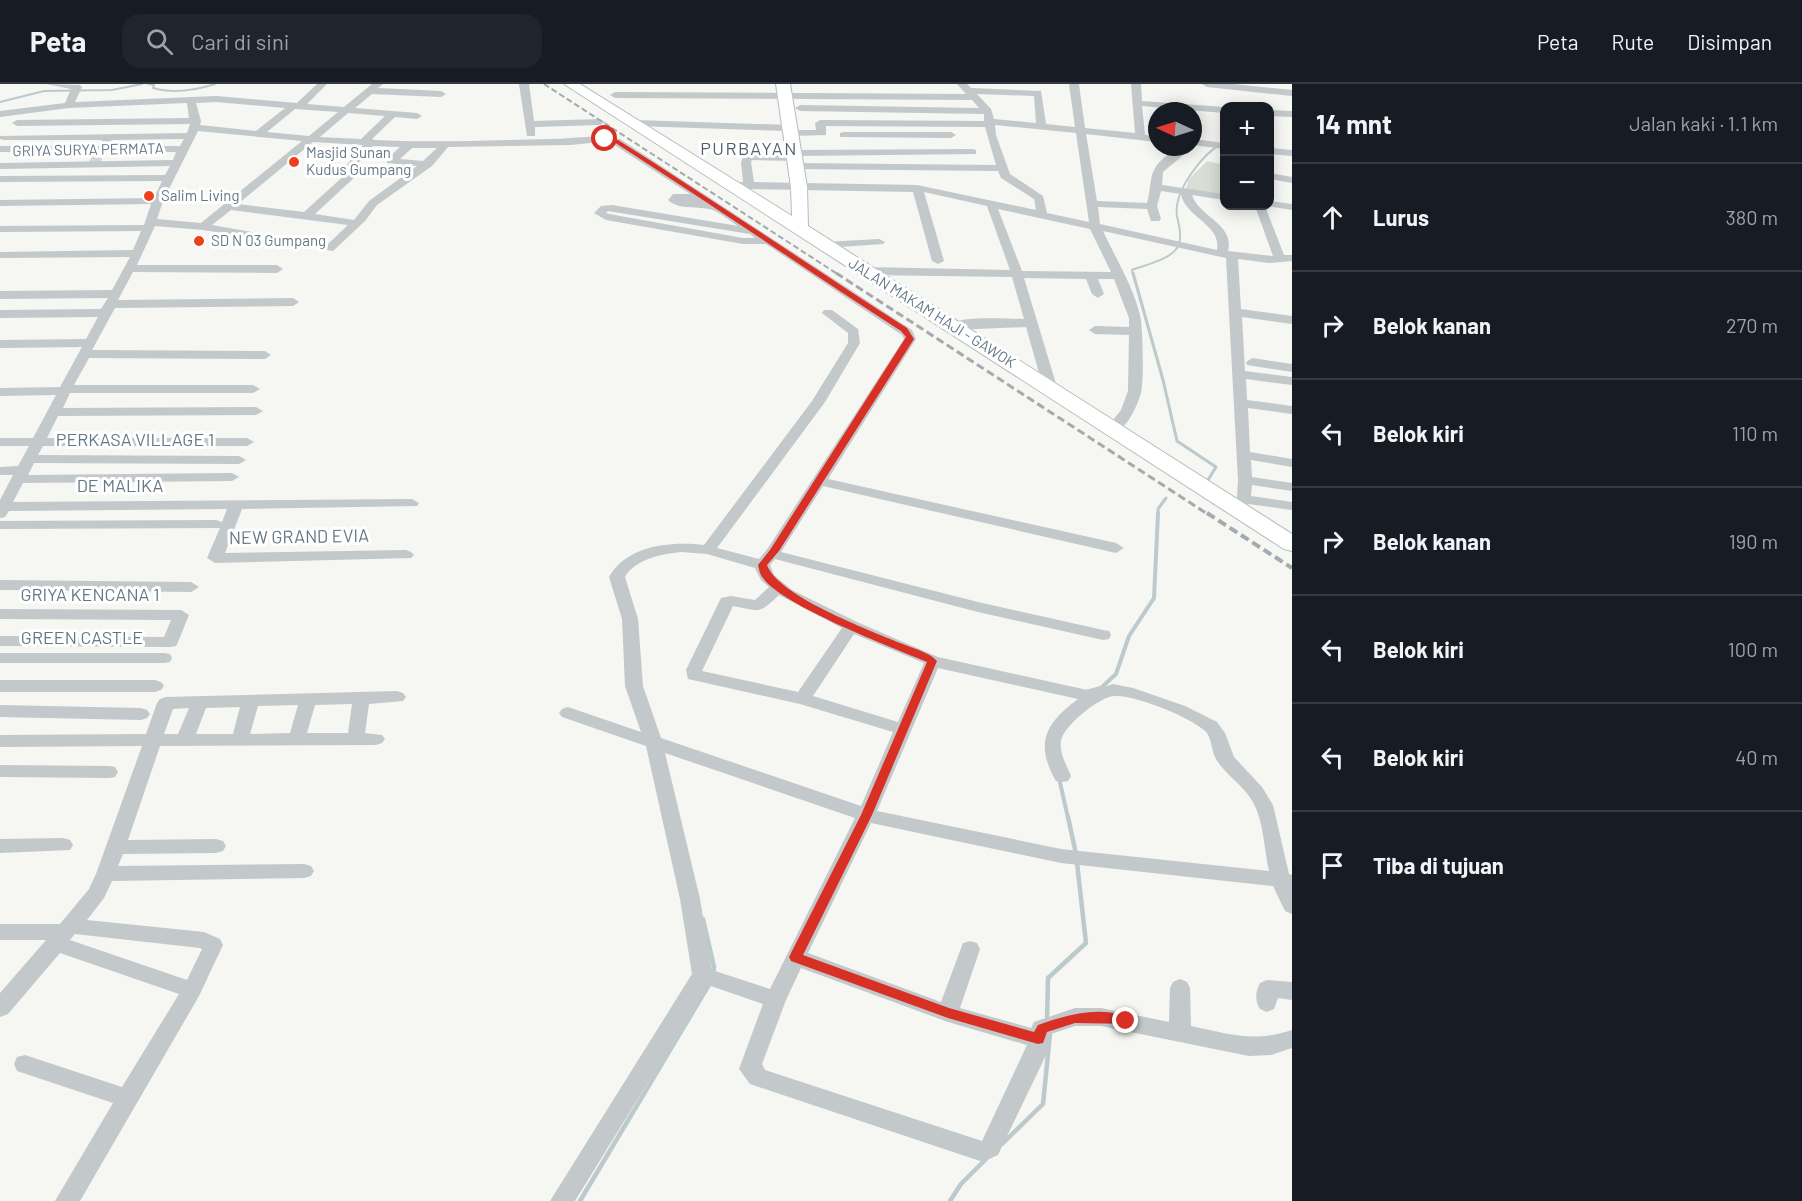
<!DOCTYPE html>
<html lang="id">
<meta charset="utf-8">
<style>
:root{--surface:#171b24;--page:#20242c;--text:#f1f3f6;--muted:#9ea1a6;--line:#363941}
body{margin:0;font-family:Barlow,sans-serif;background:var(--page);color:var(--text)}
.controls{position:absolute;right:18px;top:18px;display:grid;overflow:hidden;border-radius:12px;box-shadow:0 3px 15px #0003}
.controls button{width:54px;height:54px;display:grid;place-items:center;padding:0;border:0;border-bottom:2px solid var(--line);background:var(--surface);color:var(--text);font:30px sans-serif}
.compass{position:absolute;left:1148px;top:18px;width:54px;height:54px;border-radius:50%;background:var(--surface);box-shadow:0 3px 15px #0003;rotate:274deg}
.stop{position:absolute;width:18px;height:18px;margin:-14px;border:4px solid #d93025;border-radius:50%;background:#fff}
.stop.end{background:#d93025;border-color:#fff;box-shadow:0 2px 6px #0008}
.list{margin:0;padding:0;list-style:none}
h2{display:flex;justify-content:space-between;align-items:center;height:78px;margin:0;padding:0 24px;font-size:26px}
h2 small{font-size:20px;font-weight:400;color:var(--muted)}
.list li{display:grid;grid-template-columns:39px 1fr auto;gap:18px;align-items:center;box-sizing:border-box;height:108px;padding:0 24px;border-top:2px solid var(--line)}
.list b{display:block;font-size:22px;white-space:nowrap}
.list em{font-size:20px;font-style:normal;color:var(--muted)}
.icon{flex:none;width:33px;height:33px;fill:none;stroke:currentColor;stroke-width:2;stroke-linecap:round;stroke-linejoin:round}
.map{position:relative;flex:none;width:1292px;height:1117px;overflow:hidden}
header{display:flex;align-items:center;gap:36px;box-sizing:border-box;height:84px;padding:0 30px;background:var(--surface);border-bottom:2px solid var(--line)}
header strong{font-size:28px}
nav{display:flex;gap:33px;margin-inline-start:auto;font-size:21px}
.search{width:420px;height:54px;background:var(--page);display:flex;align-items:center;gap:15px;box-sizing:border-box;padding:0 21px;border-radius:18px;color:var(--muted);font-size:22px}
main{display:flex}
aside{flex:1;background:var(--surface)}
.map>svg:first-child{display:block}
.green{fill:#d8ded3}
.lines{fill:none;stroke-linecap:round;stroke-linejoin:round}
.stream-far3{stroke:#bcc9cd;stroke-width:2}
.stream-far2{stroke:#bcc9cd;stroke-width:3}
.stream-far1{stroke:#bcc9cd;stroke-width:4}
.stream{stroke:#bcc9cd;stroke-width:4.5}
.street-tunnel{stroke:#d1d6d7;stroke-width:10;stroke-dasharray:10 5;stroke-linecap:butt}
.secondary-casing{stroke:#b5bbbf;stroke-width:2}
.street{fill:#c3c8cb;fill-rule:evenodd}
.secondary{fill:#fff;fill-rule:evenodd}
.rail-far2{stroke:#a3abb0;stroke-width:2;stroke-dasharray:6 3;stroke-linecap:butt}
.rail-far1{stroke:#a3abb0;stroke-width:3;stroke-dasharray:8 4;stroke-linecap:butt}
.rail{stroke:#a3abb0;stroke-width:4;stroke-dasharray:9 4.5;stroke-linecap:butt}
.route{fill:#d93025}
.poi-dot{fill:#ee401b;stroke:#fff;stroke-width:2}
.labels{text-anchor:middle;stroke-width:6;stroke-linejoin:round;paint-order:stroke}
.far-street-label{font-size:15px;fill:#637886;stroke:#fff}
.far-poi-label{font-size:15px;fill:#637886;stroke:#fff;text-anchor:start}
.far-quarter-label{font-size:18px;letter-spacing:1.5px;fill:#52616a;stroke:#fff}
.street-label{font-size:18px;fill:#637886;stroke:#fff}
</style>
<header>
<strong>Peta</strong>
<div class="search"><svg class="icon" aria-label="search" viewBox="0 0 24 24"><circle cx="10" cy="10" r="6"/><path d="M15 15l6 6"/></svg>Cari di sini</div>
<nav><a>Peta</a><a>Rute</a><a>Disimpan</a></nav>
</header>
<main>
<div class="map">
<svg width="1292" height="1117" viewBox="0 0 1292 1117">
<rect width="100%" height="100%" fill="#f6f6f2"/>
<polygon class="green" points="1207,77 1224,81 1223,110 1186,105 1189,95"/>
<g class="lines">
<g class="stream-far3">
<path d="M148 0 154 1 153 4C173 10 196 6 215 0"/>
<polyline points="0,18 44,7 112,6 142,0"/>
<polyline points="1222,39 1224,41"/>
<path d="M1133 191 1132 186C1145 181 1169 176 1177 164 1183 154 1179 142 1177 132 1173 107 1203 69 1224 58"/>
</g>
<g class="stream-far2">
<polyline points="1133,189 1163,296 1177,357 1216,383 1208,396"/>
<polyline points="1158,431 1158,425 1166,414"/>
</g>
<g class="stream-far1">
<polyline points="1086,608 1101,604 1116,590 1129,552 1154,514 1158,429"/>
<polyline points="1059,694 1068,734"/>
</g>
<g class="stream">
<polyline points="703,835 714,883 713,889"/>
<polyline points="1047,937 1048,894 1086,859 1076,770 1068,733"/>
<polyline points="1002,1060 1043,1020 1050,950"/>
<polyline points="580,1117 710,899"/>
<polyline points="950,1117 961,1100 986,1075"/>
</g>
<polyline class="street-tunnel" points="93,81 102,65"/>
<g class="secondary-casing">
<polygon id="secondary" points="564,0 580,0 792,132 791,103 776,0 790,0 807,103 808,142 1292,450 1292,467 1284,465"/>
</g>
<g class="street">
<path d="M46 0 80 1 82 3 75 18 216 12 297 19 317 0H327L307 20 344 23 372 0H383L378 4 441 7 446 10 441 13 372 10 355 24 417 29 422 32 417 35 395 33 372 55 374 56C432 59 491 56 550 55 573 55 597 50 620 55L912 246 916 255 828 395 1116 459 1124 464 1116 469 823 402 781 468 978 518 1103 546 1109 547 1111 551 1109 555 1103 556 978 528 775 475 770 481 774 491 792 506 857 538 938 573 1092 607 1113 600 1133 604 1185 622 1217 638 1225 649 1234 673 1262 703 1273 721 1289 790 1292 791V830L1285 827 1273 802 1061 779 871 739 808 869 941 918 963 859 970 857 977 859 980 865 960 924 1031 944 1034 938 1075 924H1101L1169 938 1170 904 1173 898 1180 895 1187 898 1190 904 1191 942C1230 950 1253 959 1292 946V964L1271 971 1249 972 1101 942H1075L1051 950 1047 969 998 1071 983 1078 750 1000 739 985 763 920 708 901 575 1117H550L692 890 680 815 646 662 562 633 559 629 562 625 568 623 641 648 625 602 622 535 609 493C627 461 671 457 704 461L812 317 848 259V249L822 229 824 226H832L858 245 860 259 825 318 717 464 759 475 768 464 904 255 902 251 766 160H743L606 136 594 129 601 122 612 121 738 142C730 137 719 127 709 125 695 122 679 126 668 116L673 110H690L613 60 601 58 570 61 448 63 432 82 377 121 365 137 333 167 203 146 155 142 137 181H277L283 185 277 189 133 188 118 216 293 214 299 218 293 222 115 224 92 266 265 267 271 271 265 275 89 274 74 301H253L260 305 253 309H70L63 324 256 323 263 327 256 331 58 332 47 354H247L254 358 247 362H43L38 371 239 372 246 376 239 380 34 379 28 391 232 389 239 393 232 397 23 399 13 418 412 415 419 419 417 422 242 425 225 469 406 466 411 468 414 471 411 474 215 479 207 474 220 444 0 445V437L216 436 222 438 227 425 9 427 5 433 0 434V416L13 391H0V383L18 382 29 362H0V354H33L56 311 0 312V304L60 303 82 263 0 264V256L86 255 98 233 0 234V226L101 225 108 214 0 215V207L112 206 130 173 0 174V168L133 166 141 147 0 148V142L144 141 151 120 0 122V116L154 114 162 97 0 98V92L165 91 170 82 0 85V79L173 76 176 68H0V62H100L102 56H4L0 55V52L187 49 190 40 17 42 12 39 17 36 189 34 187 19 69 24 0 33V27L65 19 71 5ZM216 18 285 24 256 47 200 41 201 37 196 19ZM295 25 338 28 309 52 267 48ZM348 29 385 32 361 55 320 53ZM198 47 302 57 201 139 157 135 163 117ZM184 55 180 62H108L112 56ZM313 58 363 61 345 83 347 89 304 128 238 120ZM373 62 400 63 387 75V79L417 82 369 117 354 136 315 130 356 92 355 83ZM412 64H437L423 77 400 75ZM231 126 348 141 327 161 212 141ZM608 127 750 150 755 154H743L609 130 606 129ZM681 468 707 470 755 484 761 496 769 503 755 516 731 512 721 514 686 586 688 595 800 620 893 648 861 722 661 654 643 602 638 535 625 493C635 475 662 470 681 468ZM779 511 842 544 798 608 702 587 733 522C760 527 758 531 779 511ZM854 550 924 579 898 638 813 612ZM938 584 1078 615C1046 639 1034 659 1056 697L1062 698 1068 697 1071 692C1067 682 1059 669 1061 657 1063 642 1100 612 1115 612 1136 611 1187 632 1204 646 1212 652 1211 666 1216 675 1226 692 1245 702 1254 720 1264 740 1264 765 1269 787L1061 765 877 727ZM665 669 855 734 770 905 712 886 700 815ZM801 884 948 938 1027 961 982 1057 765 986 762 980 786 916Z"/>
<polygon points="519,0 529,0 534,37 600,35 605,38 600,41 535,43 535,52 527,52"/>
<path d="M957 0H967L971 4 1041 7 1046 40 1075 43 1069 0H1079L1085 44 1135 49 1131 0H1141L1142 17 1224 23V29L1142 22 1145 51 1157 52V58L1086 50 1097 117 1147 119C1150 110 1150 93 1154 86 1161 72 1179 63 1193 63L1163 88 1162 101 1224 110V116L1192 111C1199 133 1235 140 1228 167L1273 172 1255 122H1265L1284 171H1292V177L1269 179 1238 175 1241 225 1292 232V240L1242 233 1245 287 1292 293V301L1246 295 1247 316 1292 322V330L1248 324 1250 368 1292 375V383L1251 376 1252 393 1292 399V407L1252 401 1251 412 1292 418V426L1248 420 1241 427 1236 428 1229 424 1237 414 1238 396 1226 174 1103 147C1116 175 1133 202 1140 231 1143 242 1144 298 1141 309 1137 322 1127 346 1113 349L1106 345 1121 326 1128 307 1129 251 1095 250 1089 246 1095 242 1129 243V234L1114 195H1098L1104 210 1098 214 1092 210 1086 195 1024 194 1057 303 1050 307 1043 303 1026 243 952 246 946 242C958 231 1007 235 1024 235L1012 193 865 191 859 187 865 183 1010 186 987 122 924 108 944 177 938 180 932 177 913 108 749 105 733 104 728 101 733 98H743L741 78 744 71 748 70 789 71V67L793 66 972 65 976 66V70L798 72V76L794 77 752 76 751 78 754 98 917 101 1036 126 1034 115 1001 94 998 87 795 85 790 82 795 79 996 81 985 43 826 42V51L791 52 786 49 788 47 635 42 630 39 635 36 790 41 793 42 794 46H816L815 39 820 36 984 37V30L800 27 795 24 800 21 979 24 972 16 615 14 610 11 615 8 966 10ZM977 10 1034 12 1036 39 994 35 991 25ZM995 41 1076 49 1089 138 1047 129 1043 112 1010 90 996 51ZM1161 107 1181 110C1185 133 1222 141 1217 166L1100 140 1098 123 1147 125 1151 137H1159L1161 135 1157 122ZM998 125 1090 145 1111 188 1022 187Z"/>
<polygon points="1202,0 1233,0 1292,6 1292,12 1207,3"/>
<polygon points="1270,26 1292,27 1292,33 1270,32"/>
<polygon points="844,48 951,48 956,51 951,54 840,53 840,49"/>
<polygon points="1193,55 1224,59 1224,65 1193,61"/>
<polygon points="1270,64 1292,66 1292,72 1270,70"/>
<polygon points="1270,89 1292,93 1292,99 1270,95"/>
<polygon points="1270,117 1292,120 1292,126 1266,122 1270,122"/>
<polygon points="879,155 885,158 883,160 825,164 819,161 825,158"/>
<polygon points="1252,274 1292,280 1292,288 1247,281 1246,278"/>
<polygon points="0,496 191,498 199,503 191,508 0,506"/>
<polygon points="0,525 181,526 189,531 178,558 176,562 170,563 0,562 0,552 164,553 171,536 0,535"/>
<polygon points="0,569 164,569 170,570 172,574 170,578 164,579 0,579"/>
<polygon points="0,596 155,596 161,598 164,602 161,606 155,608 0,608"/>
<path d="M397 607 403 609 406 613 403 617 369 620 365 649 382 651 385 655 382 659 376 661 160 662 128 756 216 755 223 757 226 762 223 767 216 769 123 770 118 782 304 780 311 782 314 787 311 792 304 794 112 797 104 814 87 836 204 848 220 855 223 861 199 912 80 1117H55L113 1019 17 987 14 980 17 973 25 971 122 1003 179 910 60 869 8 930 0 933V909L46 856H0V840H60L89 805 96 790 142 662 0 663V651L146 650 157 619 160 615 166 613ZM352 620 348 649H307L315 621ZM298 621 290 649 250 650 258 622ZM240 623 233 650H196L206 624ZM189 624 178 650H164L173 625ZM75 850 200 864 202 865 187 896 70 856Z"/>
<polygon points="0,621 141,624 147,626 150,630 147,634 141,636 0,633"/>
<polygon points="0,681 109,682 115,683 118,688 115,693 109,694 0,693"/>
<polygon points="63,754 70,756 73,761 70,766 0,769 0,755"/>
<path d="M1267 896 1292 898V916L1278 914 1274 925 1267 928 1260 925C1255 917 1255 908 1260 899Z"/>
</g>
<use href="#secondary" class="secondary"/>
<polyline class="rail-far2" points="544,0 839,191"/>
<polyline class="rail-far1" points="836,189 1209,431"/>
<polyline class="rail" points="1207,429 1292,484"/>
</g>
<path class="route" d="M603 54 618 56C715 117 810 182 907 244L914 255 779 467 767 481C778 512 869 546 900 559 912 564 929 568 937 577L872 731 803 871 949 924 1034 948 1038 941C1069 930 1098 922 1130 933L1132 937 1130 940 1075 939 1047 948 1043 959 1038 960 948 934 791 877 789 873 861 731 927 578C893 564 781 521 763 494 760 491 759 485 758 481L770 466 906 253 901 247C805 185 711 120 614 58L603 56Z"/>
<g class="poi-dot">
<circle cx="294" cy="78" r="6"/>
<circle cx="149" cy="112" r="6"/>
<circle cx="199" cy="157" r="6"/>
</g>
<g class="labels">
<g class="far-street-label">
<text transform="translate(88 66) rotate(-1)" y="5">GRIYA SURYA PERMATA</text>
<text transform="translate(932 229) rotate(32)" y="5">JALAN MAKAM HAJI - GAWOK</text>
</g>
<g class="far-poi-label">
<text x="306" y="74">Masjid Sunan<tspan x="306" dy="17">Kudus Gumpang</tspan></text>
<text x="161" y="117">Salim Living</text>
<text x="211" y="162">SD N 03 Gumpang</text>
</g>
<g class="far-quarter-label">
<text x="749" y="71">PURBAYAN</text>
</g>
<g class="street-label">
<text x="135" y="362">PERKASA VILLAGE 1</text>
<text x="120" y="408">DE MALIKA</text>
<text transform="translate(299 453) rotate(-1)" y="6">NEW GRAND EVIA</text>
<text x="90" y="517">GRIYA KENCANA 1</text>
<text x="82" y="560">GREEN CASTLE</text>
</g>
</g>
</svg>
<div class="controls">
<button>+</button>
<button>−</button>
</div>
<svg class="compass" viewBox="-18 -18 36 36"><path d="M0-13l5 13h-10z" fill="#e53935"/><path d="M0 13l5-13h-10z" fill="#9ea1a6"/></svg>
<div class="stop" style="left:605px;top:55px"></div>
<div class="stop end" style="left:1126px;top:937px"></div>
</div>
<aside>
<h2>14 mnt<small>Jalan kaki · 1.1 km</small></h2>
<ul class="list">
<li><svg class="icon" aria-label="ahead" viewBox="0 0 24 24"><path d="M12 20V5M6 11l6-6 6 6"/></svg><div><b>Lurus</b></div><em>380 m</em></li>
<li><svg class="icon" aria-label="right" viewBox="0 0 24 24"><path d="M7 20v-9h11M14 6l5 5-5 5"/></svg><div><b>Belok kanan</b></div><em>270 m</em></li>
<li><svg class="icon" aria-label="left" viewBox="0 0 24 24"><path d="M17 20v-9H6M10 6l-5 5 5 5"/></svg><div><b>Belok kiri</b></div><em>110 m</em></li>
<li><svg class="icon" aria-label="right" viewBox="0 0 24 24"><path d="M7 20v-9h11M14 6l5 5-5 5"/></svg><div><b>Belok kanan</b></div><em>190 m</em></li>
<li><svg class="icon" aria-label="left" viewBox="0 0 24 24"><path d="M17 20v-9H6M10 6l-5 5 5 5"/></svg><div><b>Belok kiri</b></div><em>100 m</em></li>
<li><svg class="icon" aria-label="left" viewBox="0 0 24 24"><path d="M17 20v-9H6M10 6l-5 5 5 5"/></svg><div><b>Belok kiri</b></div><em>40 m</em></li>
<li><svg class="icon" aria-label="arrive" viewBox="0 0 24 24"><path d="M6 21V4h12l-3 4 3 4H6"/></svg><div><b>Tiba di tujuan</b></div></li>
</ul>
</aside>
</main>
